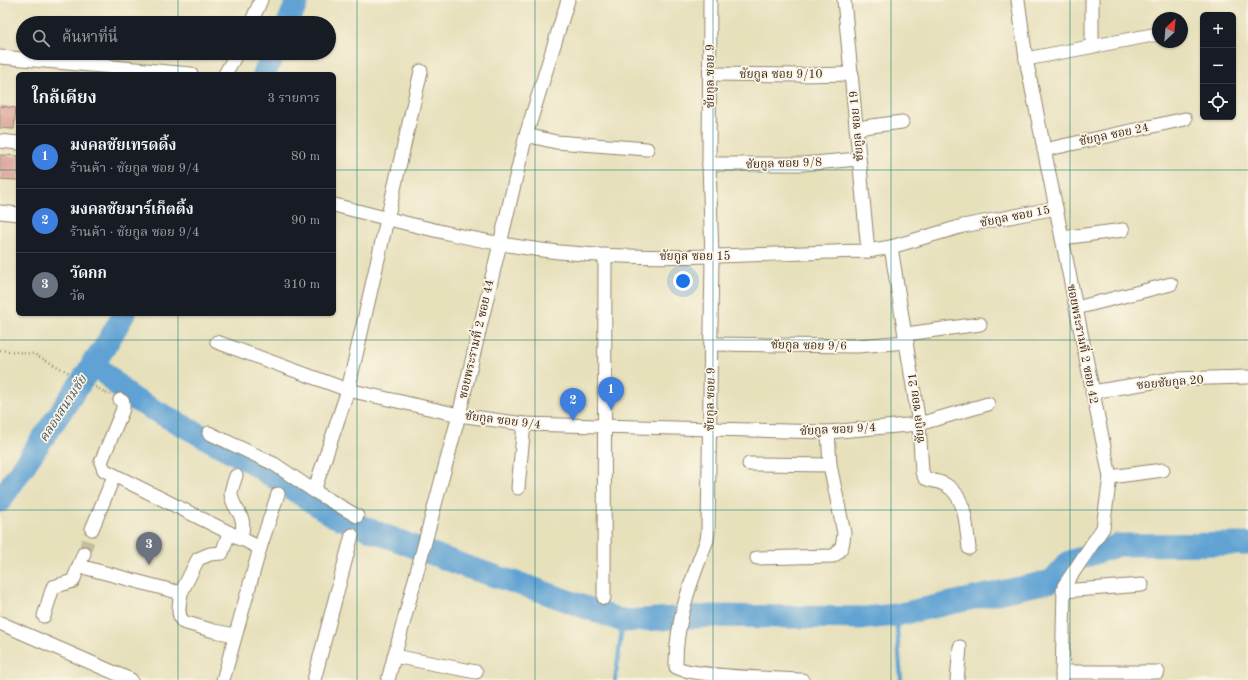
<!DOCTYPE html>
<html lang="th">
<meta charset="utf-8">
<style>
:root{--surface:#171b24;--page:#242831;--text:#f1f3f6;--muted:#9ea1a6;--line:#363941;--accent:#1a73e8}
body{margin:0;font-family:"Old Standard TT","Noto Serif Thai",serif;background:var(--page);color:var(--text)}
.controls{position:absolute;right:12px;top:12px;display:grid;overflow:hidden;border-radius:6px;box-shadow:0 1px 3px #0004}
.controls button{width:36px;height:36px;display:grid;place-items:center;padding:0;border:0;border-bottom:1px solid var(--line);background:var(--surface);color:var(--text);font:20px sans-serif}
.compass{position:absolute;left:1152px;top:12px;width:36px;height:36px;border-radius:50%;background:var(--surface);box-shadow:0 1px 3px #0004;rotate:26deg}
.you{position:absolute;left:683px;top:281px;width:14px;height:14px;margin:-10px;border:3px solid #fff;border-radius:50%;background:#1a73e8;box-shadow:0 0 0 6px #1a73e833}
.badge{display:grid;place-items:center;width:26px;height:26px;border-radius:50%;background:var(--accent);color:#fff;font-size:13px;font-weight:700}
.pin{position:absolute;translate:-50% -33px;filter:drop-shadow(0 1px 2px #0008)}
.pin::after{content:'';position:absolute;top:21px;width:14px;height:12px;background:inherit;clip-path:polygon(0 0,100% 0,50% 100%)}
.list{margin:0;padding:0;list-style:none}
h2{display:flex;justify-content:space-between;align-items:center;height:52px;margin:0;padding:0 16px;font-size:17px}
h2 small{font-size:13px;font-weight:400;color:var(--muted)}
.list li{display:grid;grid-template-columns:26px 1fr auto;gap:12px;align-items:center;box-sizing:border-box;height:64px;padding:0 16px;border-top:1px solid var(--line)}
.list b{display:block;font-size:15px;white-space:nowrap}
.list p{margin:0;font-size:13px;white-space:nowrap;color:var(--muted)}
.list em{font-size:13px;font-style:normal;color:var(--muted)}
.icon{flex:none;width:22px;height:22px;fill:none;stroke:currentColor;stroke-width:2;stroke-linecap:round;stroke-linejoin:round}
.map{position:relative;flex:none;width:1248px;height:680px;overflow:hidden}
.search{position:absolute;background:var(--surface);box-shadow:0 1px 3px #0004;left:16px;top:16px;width:320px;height:44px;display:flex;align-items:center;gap:10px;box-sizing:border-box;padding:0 14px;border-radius:22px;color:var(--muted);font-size:15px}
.panel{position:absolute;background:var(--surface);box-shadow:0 1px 3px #0004;left:16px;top:72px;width:320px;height:244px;border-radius:6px}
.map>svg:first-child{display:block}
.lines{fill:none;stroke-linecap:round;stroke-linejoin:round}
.stream{stroke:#5ea2d3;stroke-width:4}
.river{stroke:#5ea2d3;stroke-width:23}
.building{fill:#d5928a}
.minor-tunnel{stroke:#c4bc9c;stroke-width:13;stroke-dasharray:13 6;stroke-linecap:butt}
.minor-casing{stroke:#90856c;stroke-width:15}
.path{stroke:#90856c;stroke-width:2.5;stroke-dasharray:1 3;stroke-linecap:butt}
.minor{stroke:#fff;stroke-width:13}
.grid{fill:none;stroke:#0f766e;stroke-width:1;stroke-opacity:0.55}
.labels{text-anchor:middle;stroke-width:3.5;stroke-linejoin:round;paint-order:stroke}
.street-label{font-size:12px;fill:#3b2a1e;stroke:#fcf5e5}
.water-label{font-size:13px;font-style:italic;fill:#495a66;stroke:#fcf5e5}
</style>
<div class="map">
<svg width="1248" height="680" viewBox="0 0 1248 680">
<rect width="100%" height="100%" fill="#fcf5e5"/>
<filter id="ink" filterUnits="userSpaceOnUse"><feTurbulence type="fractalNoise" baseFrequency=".025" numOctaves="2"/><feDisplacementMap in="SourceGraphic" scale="8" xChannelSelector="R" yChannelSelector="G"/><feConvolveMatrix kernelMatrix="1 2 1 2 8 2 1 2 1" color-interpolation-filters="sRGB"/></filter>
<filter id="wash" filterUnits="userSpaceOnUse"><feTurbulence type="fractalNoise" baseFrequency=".012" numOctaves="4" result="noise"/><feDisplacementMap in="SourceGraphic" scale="16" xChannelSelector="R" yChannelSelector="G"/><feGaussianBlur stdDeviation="0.9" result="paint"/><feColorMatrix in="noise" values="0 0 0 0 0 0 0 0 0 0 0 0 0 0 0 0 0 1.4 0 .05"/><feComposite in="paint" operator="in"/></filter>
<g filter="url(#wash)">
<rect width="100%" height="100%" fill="#e6e0bb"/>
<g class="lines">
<g class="stream">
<polyline points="896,615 901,680"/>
<polyline points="615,680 623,621"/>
</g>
<g class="river">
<polyline points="288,23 298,0"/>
<polyline points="264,74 274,53"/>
<polyline points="93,362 130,397 252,463 334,516 464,566 538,590 623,621 713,616 865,618 896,615 1052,581 1069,562 1118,545 1248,544"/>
<polyline points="0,501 104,348 124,314"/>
</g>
</g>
<g id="blocks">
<g class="building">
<polygon points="0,106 16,108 14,129 0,128"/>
<polygon points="0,155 18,156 18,180 0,179"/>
</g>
</g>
</g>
<g filter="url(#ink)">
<use href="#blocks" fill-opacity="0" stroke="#90856c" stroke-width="1"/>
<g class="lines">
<polyline class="minor-tunnel" points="84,553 92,529"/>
<g class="minor-casing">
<g id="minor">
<path d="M710 0 709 164 712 257 708 532 707 540C691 581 675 622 676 667 689 676 780 679 802 680"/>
<polyline points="844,0 868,251"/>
<polyline points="1018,0 1026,59 1110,477 1103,528 1064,586 1062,680"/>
<polyline points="1092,0 1092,46"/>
<polyline points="251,23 261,0"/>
<polyline points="0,57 191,74"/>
<polyline points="1026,59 1158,34"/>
<polyline points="225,74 237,53"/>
<polyline points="711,74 799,75 852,74"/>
<polyline points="856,128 902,122"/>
<polyline points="526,135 556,142 647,149"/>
<polyline points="0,141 18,143"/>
<polyline points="1044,150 1185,119"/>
<polyline points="709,164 803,164 858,159"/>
<path d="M334 205C408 224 483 244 559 252 662 262 765 253 868 251L891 247 963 226 1056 208"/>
<polyline points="0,212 18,214"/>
<polyline points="1062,238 1123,230"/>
<path d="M891 247 919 424 922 472 925 478C931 481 939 481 946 485 967 497 966 527 969 548"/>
<polyline points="1076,308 1171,284"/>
<polyline points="906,334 980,324"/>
<polyline points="217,342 348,390 459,415 524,424 828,432 919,424 988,404"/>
<polyline points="711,344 857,346 907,342"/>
<polyline points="1092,392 1171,379 1248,377"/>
<polyline points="120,400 123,402 123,409 101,462 104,470 260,548 223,680"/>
<polyline points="209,433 274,464 314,491"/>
<polyline points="749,464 830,465"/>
<path d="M236 476C234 482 231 489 231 494 233 513 249 513 240 539"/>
<polyline points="1110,477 1163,470"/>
<polyline points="518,488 524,424"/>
<polyline points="357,516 314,491 348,390 421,71"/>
<polyline points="92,529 114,476"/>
<polyline points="260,548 278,494"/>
<path d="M757 558 833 556C843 550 843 543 844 533L830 465 828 432"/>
<polyline points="79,566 181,593 198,559 210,554 222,553 229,533"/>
<polyline points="1063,591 1142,585"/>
<path d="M181 593C180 602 176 614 183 622L214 631 235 635"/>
<polyline points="604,598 605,255"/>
<polyline points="44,616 53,587 73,581 84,553"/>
<polyline points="0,623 131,680"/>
<polyline points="394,656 476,672"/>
<polyline points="1062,672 1158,672"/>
<polyline points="314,680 352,535"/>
<polyline points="388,680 459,415 526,135 568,0"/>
<polyline points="957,680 960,647"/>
</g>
</g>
<polyline class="path" points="0,350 34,354 110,395"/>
<use href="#minor" class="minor"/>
</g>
</g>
<path class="grid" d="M178 0V23M357 0V680M535 0V680M713 0V680M891 0V680M1070 0V680M178 53V74M0 170H18M334 170H1248M178 314V680M0 340H1248M0 510H1248"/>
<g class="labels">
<g class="street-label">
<text x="781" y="78">ชัยกูล ซอย 9/10</text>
<text transform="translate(710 76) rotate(-90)" y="4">ชัยกูล ซอย 9</text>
<text transform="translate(856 126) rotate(-95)" y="4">ชัยกูล ซอย 19</text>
<text transform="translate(1114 134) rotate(-12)" y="4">ชัยกูล ซอย 24</text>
<text transform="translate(784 163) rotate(-2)" y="4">ชัยกูล ซอย 9/8</text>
<text transform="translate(1015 216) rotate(-11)" y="4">ชัยกูล ซอย 15</text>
<text x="695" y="260">ชัยกูล ซอย 15</text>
<text transform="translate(476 339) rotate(-77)" y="4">ซอยพระรามที่ 2 ซอย 44</text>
<text transform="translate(1083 344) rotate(79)" y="4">ซอยพระรามที่ 2 ซอย 42</text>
<text transform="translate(809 345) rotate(1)" y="4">ชัยกูล ซอย 9/6</text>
<text transform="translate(1170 382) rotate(-5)" y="4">ซอยชัยกูล 20</text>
<text transform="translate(710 399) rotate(-89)" y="4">ชัยกูล ซอย 9</text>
<text transform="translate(916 408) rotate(-97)" y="4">ชัยกูล ซอย 21</text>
<text transform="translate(503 420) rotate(7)" y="4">ชัยกูล ซอย 9/4</text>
<text transform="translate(838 429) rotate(-3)" y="4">ชัยกูล ซอย 9/4</text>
</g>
<g class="water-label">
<text transform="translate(62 408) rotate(-57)" y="5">คลองสนามชัย</text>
</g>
</g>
</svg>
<div class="controls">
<button>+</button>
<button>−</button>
<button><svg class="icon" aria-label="locate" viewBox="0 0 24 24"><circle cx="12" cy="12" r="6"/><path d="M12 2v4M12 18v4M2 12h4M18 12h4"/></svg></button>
</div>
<svg class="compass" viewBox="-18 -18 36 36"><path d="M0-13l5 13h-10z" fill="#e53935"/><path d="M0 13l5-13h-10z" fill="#9ea1a6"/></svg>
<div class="you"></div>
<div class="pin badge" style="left:611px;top:410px;background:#3f7fe0">1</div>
<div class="pin badge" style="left:573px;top:421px;background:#3f7fe0">2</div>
<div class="pin badge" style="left:149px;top:565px;background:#6b7280">3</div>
<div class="search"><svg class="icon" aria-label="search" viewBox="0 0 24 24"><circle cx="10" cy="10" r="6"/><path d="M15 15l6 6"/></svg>ค้นหาที่นี่</div>
<section class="panel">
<h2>ใกล้เคียง<small>3 รายการ</small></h2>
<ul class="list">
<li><span class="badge" style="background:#3f7fe0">1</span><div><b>มงคลชัยเทรดดิ้ง</b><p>ร้านค้า · ชัยกูล ซอย 9/4</p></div><em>80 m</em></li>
<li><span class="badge" style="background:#3f7fe0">2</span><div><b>มงคลชัยมาร์เก็ตติ้ง</b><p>ร้านค้า · ชัยกูล ซอย 9/4</p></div><em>90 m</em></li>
<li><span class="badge" style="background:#6b7280">3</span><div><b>วัดกก</b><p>วัด</p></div><em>310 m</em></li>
</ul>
</section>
</div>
